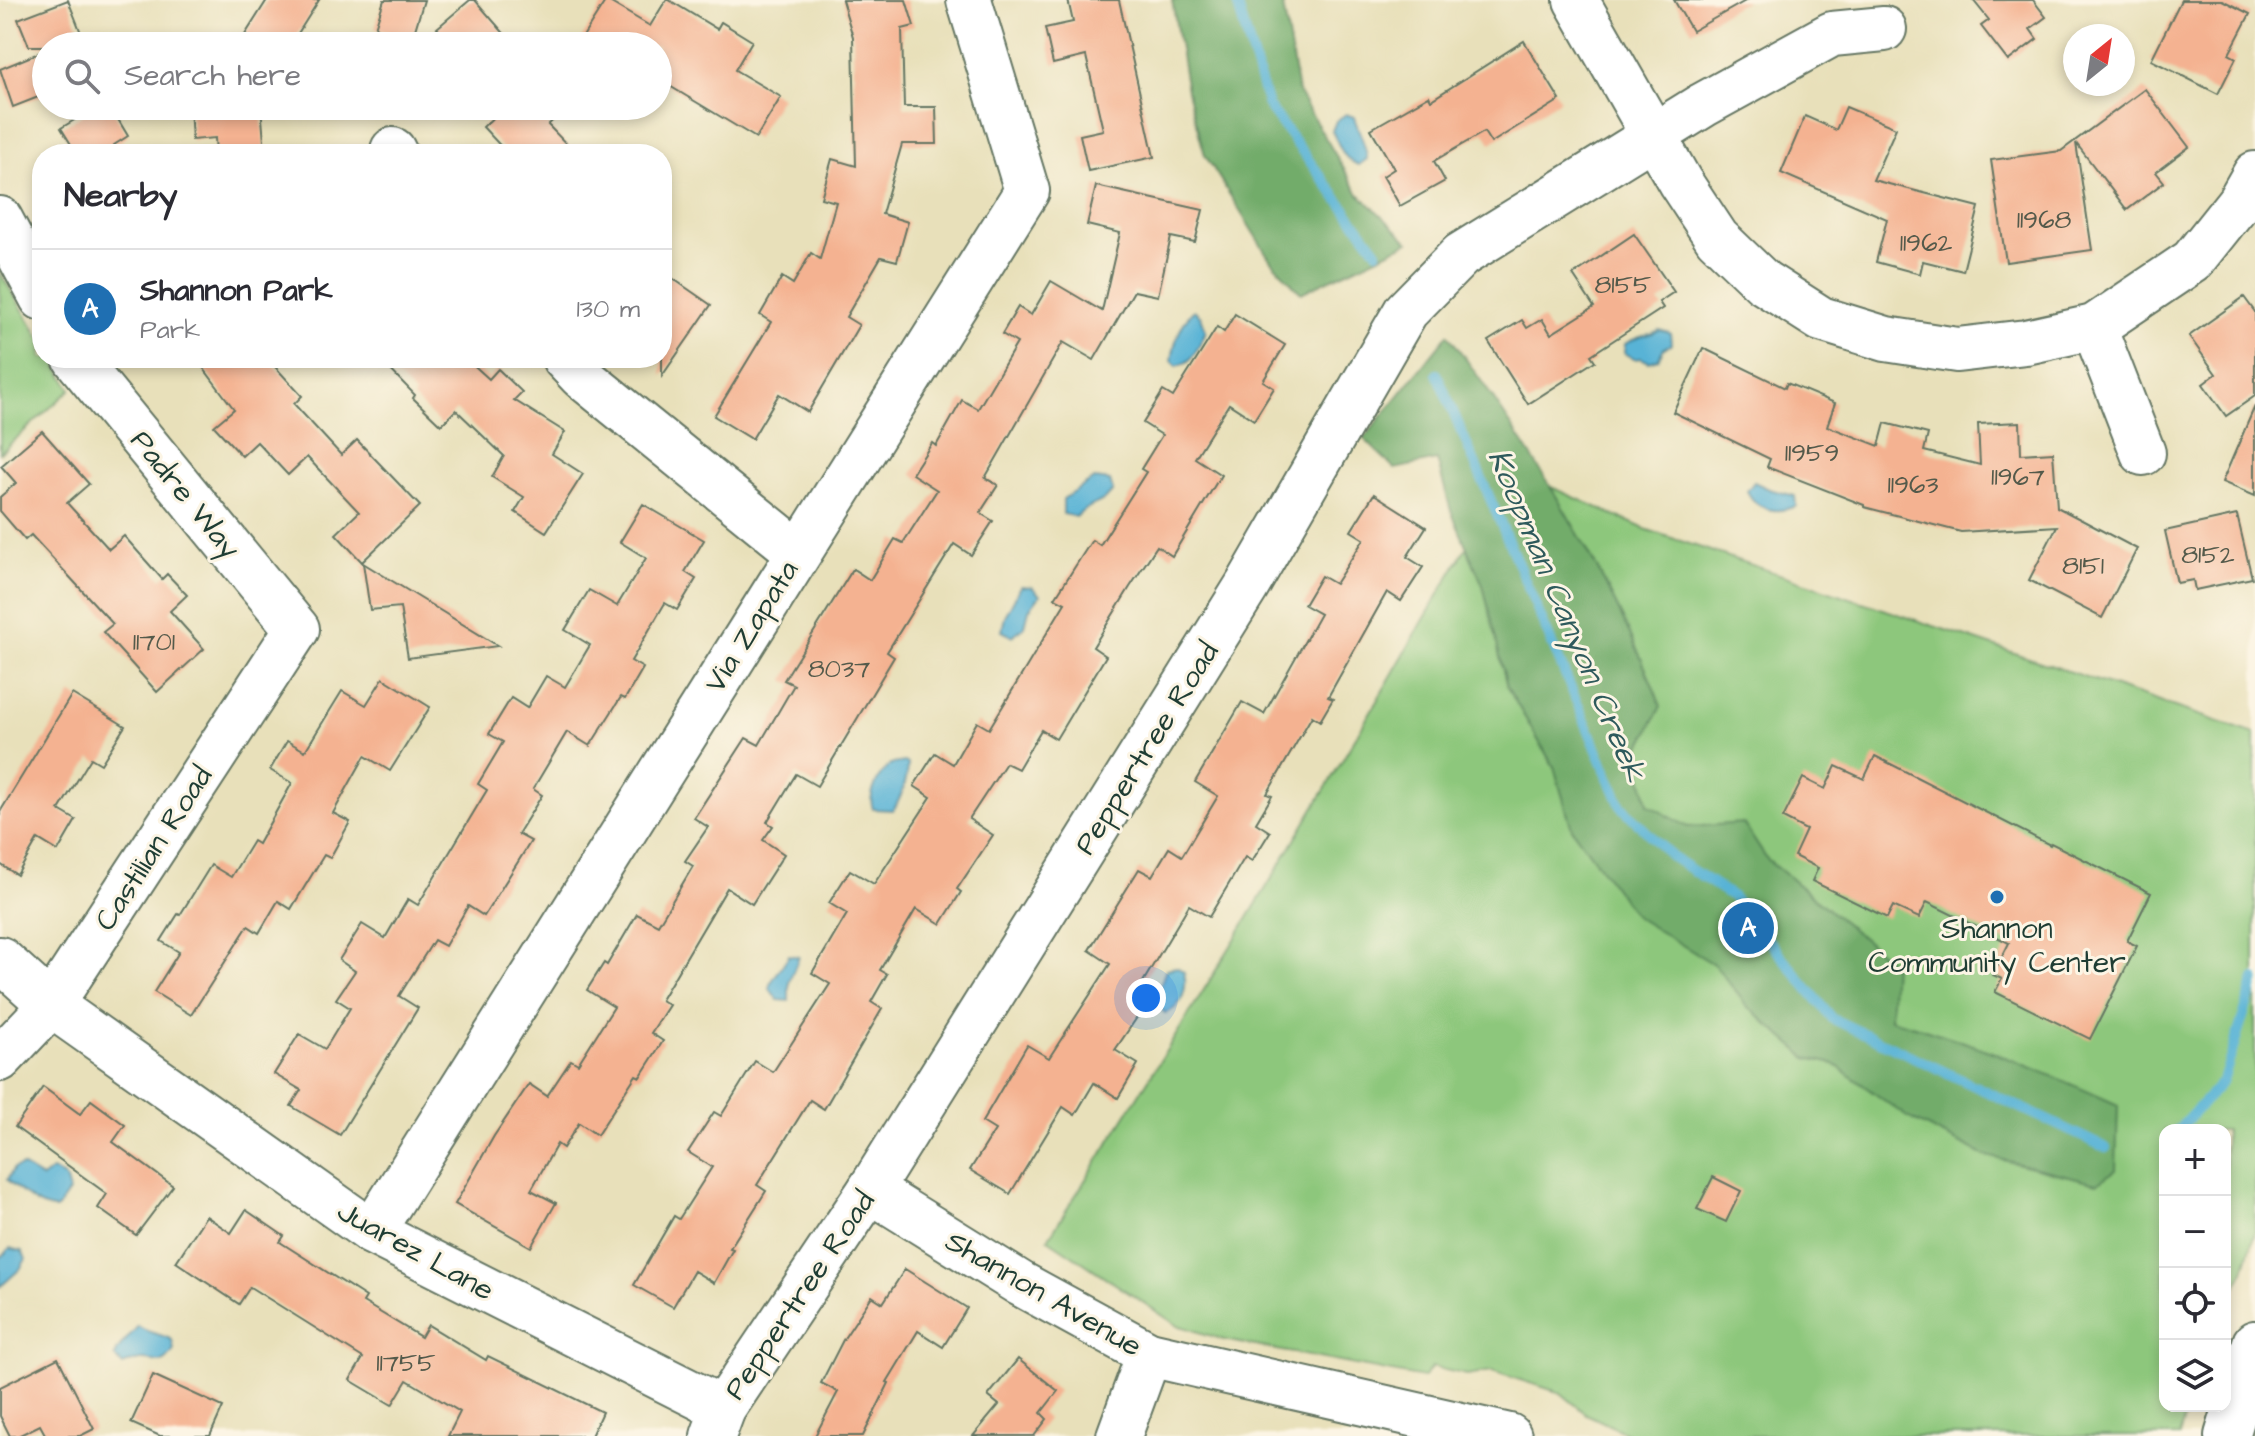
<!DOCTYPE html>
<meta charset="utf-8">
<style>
:root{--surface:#fff;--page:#f2f2f3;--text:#2b2b33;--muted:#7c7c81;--line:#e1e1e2;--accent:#1f6fb2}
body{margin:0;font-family:"Architects Daughter",sans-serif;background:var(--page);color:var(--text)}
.controls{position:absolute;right:24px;bottom:24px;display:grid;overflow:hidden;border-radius:16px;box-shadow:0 4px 12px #0003}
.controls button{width:72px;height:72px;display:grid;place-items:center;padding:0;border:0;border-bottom:2px solid var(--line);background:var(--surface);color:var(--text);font:40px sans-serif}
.compass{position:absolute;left:2063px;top:24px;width:72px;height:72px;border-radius:50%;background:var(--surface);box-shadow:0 4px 12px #0003;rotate:30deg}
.you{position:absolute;left:1146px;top:998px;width:28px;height:28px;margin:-20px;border:6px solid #fff;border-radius:50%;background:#1a73e8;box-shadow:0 0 0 12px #1a73e833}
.badge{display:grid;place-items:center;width:52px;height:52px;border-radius:50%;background:var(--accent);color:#fff;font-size:26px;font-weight:700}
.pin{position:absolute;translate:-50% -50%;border:4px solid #fff;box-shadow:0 2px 8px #0006}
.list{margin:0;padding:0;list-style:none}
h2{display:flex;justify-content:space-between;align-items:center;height:104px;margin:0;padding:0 32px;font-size:34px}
h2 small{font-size:26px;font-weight:400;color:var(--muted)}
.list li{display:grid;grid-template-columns:52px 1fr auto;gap:24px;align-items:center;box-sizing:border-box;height:120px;padding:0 32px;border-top:2px solid var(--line)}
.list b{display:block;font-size:30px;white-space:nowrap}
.list p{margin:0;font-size:26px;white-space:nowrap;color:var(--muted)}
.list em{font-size:26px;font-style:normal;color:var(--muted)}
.icon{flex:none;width:44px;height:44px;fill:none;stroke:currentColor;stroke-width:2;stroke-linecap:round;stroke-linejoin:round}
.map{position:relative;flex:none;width:2255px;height:1436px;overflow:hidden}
.search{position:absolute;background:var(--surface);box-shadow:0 4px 12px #0003;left:32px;top:32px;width:640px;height:88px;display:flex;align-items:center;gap:20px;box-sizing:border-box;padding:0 28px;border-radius:44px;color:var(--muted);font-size:30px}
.panel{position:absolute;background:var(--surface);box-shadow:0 4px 12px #0003;left:32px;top:144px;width:640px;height:224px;border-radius:32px}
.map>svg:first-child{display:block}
.green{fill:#8dc77b;stroke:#568258;stroke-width:2}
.forest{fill:#72ac6b;stroke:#487450;stroke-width:2}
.water{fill:#59b3d6;stroke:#3c7885;stroke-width:2}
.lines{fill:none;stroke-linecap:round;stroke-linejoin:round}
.stream{stroke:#59b3d6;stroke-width:10}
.building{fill:#f4b291}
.minor-casing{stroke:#657663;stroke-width:48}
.major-casing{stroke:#657663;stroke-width:48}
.minor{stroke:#fff;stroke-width:44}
.major{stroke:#fff;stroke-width:44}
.poi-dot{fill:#1f6fb2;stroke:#fcf5e5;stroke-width:3}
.labels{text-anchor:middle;stroke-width:6;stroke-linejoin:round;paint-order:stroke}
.number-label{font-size:26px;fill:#545a4b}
.street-label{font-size:30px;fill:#1f3d34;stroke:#fcf5e5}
.poi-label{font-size:30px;fill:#1f3d34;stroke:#fcf5e5}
.water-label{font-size:32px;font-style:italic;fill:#2e5a5c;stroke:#fcf5e5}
</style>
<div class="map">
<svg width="2255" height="1436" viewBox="0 0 2255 1436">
<rect width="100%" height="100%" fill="#fcf5e5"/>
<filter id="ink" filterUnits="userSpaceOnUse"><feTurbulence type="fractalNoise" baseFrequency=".0125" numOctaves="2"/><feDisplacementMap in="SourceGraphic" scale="16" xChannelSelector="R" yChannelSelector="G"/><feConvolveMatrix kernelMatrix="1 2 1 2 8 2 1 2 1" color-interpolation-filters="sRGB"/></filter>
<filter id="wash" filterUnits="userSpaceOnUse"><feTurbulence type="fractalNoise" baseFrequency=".006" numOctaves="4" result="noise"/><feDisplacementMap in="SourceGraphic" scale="32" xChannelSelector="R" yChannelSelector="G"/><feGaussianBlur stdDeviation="1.8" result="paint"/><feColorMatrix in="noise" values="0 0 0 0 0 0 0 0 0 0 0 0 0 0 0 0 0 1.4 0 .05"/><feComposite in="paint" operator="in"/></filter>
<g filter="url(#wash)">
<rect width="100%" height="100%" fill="#e8e0ba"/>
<g class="green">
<polygon points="0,273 42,341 42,358 52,358 71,389 0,453"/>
<path d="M1511 469 1645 529 2255 734V1232L2244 1271 2225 1307V1130H2165V1406H2188L2179 1436H1632L1586 1414 1561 1393 1492 1371 1467 1375 1432 1367 1423 1378 1224 1340 1177 1325 1048 1239C1172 1044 1293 848 1408 647 1442 588 1478 530 1511 469Z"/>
</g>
<g class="forest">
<polygon points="1172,0 1282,0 1298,92 1359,194 1409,242 1301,293 1271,261 1205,155 1187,91"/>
<path d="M1448 334C1532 450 1609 573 1661 706L1637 754 1648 804 1688 827 1743 823 1766 858 1893 963 1890 1019C1969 1040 2044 1071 2118 1105L2116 1170 2097 1183 1983 1155 1907 1117 1834 1064 1807 1058 1747 1006 1715 965 1636 917 1572 829 1554 767 1507 687 1483 585 1451 511 1437 460 1395 469 1364 439Z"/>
</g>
<g class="water">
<path d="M1346 114 1354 117C1358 130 1367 147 1367 159L1359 165C1342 160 1340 145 1332 131L1336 121Z"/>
<path d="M1194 310 1201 316 1206 331C1197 347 1196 361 1177 366L1172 361C1174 343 1181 322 1194 310Z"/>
<path d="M1659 330 1670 333 1671 344 1664 348 1658 359 1649 362 1641 358 1634 359 1624 353 1625 344C1635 337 1648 336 1659 330Z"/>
<path d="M1094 479 1110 481 1113 491C1100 507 1090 502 1076 517L1063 514V499Z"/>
<path d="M1754 482 1769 489 1795 496 1796 506C1776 514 1757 511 1747 491Z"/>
<polygon points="1021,586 1032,587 1040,595 1029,610 1025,626 1012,636 1002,631 1005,616"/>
<path d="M905 762 908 764C908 778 901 799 893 810L873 809C867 796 879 773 891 765 895 763 900 763 905 762Z"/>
<polygon points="789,955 799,957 789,982 789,1001 778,1000 770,989 770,984"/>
<path d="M1177 967 1184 972C1188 989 1182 1008 1165 1013L1155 1002 1166 969Z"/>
<path d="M22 1166 42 1178 52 1170 65 1178 69 1192 57 1209C38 1210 21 1191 7 1180L14 1168Z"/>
<polygon points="10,1248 22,1251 26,1259 20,1269 0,1287 0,1258"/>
<path d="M138 1326C148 1334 161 1333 172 1340L174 1350C162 1370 159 1359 141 1360 135 1361 128 1363 122 1365L115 1356C119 1345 130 1336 138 1326Z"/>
</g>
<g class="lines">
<g class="stream">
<polyline points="1236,0 1268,106 1377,251"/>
<polyline points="1437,374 1621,806 1672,857 1733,897 1833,1019 2106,1148"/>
<polyline points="2178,1130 2223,1081 2255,979"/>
</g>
</g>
<g id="blocks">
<g class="building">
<polygon points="68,0 83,38 62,46 29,46 18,19"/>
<polygon points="267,0 319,0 290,46 238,46"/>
<polygon points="384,0 424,0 412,40 375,28"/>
<polygon points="470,0 475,0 515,46 452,46 437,28"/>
<polygon points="606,0 650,26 666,0 669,0 717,29 721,22 752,41 735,70 781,97 756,138 658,79 658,46 577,46"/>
<polygon points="842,0 906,0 914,26 902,29 904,107 936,107 937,144 902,144 882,214 908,222 897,261 881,257 846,317 859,325 808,412 779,394 752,439 714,416 771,322 760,315 782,277 793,284 811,253 820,259 836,202 821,198 832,159 856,166 853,37"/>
<polygon points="1068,0 1119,0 1154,157 1088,171 1080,135 1103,130 1086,56 1053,64 1045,28 1073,22"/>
<polygon points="1674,0 1747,0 1692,31"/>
<polygon points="1973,0 2033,0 2046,17 2030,29 2037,39 2008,61 1981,26 1989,20"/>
<polygon points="2181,0 2222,0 2250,14 2229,54 2236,58 2218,94 2151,60"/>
<polygon points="1524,41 1560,100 1491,143 1484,132 1434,161 1445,181 1400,206 1383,176 1394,169 1371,129 1429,96 1431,100"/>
<polygon points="46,50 46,94 13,107 0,69"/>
<polygon points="2145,89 2189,147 2156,172 2164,182 2127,210 2076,143 2092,250 2006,262 1991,160 2061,151"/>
<polygon points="98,106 110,106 128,136 114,145 120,154 77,154 61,128"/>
<polygon points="190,106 261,106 265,154 216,154 215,138 192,140"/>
<polygon points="505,106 568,106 548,125 576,154 508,154 483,127"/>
<polygon points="1846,107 1896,128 1873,180 1979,207 1963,271 1923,261 1920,274 1876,262 1887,219 1781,173 1805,116 1836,130"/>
<polygon points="1096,186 1203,210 1195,242 1171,237 1158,296 1134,291 1094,360 1063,342 985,478 998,485 980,513 993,521 971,555 954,544 887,652 894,657 817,786 796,774 767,822 773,826 763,840 784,854 752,904 727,888 661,1000 669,1005 651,1033 663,1041 640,1077 636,1075 597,1135 579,1123 563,1148 557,1144 531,1190 556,1203 531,1247 455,1204 494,1136 529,1084 547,1096 571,1060 578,1064 614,1007 587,990 604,963 607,965 637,914 658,925 693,866 685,861 708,827 694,818 746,738 759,745 794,685 784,680 853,569 870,580 895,539 903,543 937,490 912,474 932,443 936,446 962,400 978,409 1017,343 1002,334 1018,307 1031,315 1051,281 1102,311 1120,233 1087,225"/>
<polygon points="1634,234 1674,292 1659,302 1663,308 1591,355 1595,361 1528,404 1488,341 1522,320 1527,328 1542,319 1551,334 1594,307 1573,275"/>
<polygon points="662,271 711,305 662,376"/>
<polygon points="2244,297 2255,312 2255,396 2226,416 2203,384 2216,374 2189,336"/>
<polygon points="1235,314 1285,345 1263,381 1274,388 1254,420 1229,404 1195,458 1221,475 1172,556 1157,546 1130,587 1093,647 1106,656 1056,739 1041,730 1018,769 1006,763 969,819 993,835 957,889 961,892 941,924 916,909 880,970 887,974 871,1002 882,1009 824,1109 810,1100 757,1185 766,1191 730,1248 733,1249 714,1283 694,1271 673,1307 634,1285 674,1216 679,1219 712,1167 688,1152 714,1112 721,1116 755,1061 773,1072 830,984 812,973 847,914 829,903 850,870 874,884 931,797 914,786 935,753 953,764 977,722 989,729 1065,603 1055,598 1092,540 1100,545 1146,472 1141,469 1162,435 1143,423 1163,391 1173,397 1217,327 1224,332"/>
<polygon points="1703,348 1785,388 1787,383 1835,403 1827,426 1879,446 1885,423 1928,434 1924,451 1980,465 1978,424 2020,422 2021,454 2053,452 2057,507 2137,549 2102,618 2029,580 2057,526 1961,532 1864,507 1864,505 1767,467 1770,459 1673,412"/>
<polygon points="196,358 267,358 302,396 294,404 341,455 357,440 420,506 362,562 336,534 359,512 307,457 288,475 257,442 242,456 214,426 234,409"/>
<polygon points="379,358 466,358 489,379 498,369 522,392 514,400 565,432 552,454 583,474 546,532 515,512 524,497 492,477 504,456 456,410 441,425 413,398 415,395"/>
<polygon points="2255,406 2255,496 2222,482"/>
<polygon points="42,431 89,484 67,503 109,549 124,536 162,579 167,574 187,595 170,611 204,649 157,692 103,632 113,624 31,535 25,540 0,511 0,497 16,483 1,466"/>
<polygon points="1374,494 1426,527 1407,557 1423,567 1401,601 1387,592 1328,697 1333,699 1320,721 1312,716 1267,794 1272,796 1256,823 1270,832 1252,861 1245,857 1209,917 1189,905 1131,1002 1142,1010 1115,1050 1138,1064 1118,1098 1094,1083 1075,1115 1063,1107 1010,1194 970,1170 995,1130 982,1122 1027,1045 1049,1058 1110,964 1089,950 1139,869 1152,876 1169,848 1182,856 1218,796 1195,782 1242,702 1264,714 1320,614 1304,605 1321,576 1335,584 1364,539 1351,531"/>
<polygon points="643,504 704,540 685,572 696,579 677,610 665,603 631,661 643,668 625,699 621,697 590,746 567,732 533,789 542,795 518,834 531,841 484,916 468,906 445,946 434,940 399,996 418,1008 340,1135 291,1106 301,1090 274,1074 299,1034 325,1049 350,1008 336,999 355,971 339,960 362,924 385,938 408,899 418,905 487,790 478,784 503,742 489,734 511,698 527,708 546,676 565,687 590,645 565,630 589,590 617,606 646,558 620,542"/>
<polygon points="2237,515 2252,578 2195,590 2193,580 2177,583 2165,531"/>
<polygon points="363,563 428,603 498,646 408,658 400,607 370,610"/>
<polygon points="383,678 430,707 390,771 365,756 333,813 350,822 330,858 324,855 291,909 278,901 259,933 248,926 191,1015 154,992 179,952 161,941 178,914 180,915 211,865 231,877 253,841 258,844 292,783 270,770 287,741 305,751 342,691 366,705"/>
<polygon points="72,694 125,726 101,764 91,758 59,810 76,820 58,851 38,839 17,875 0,864 0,812"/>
<polygon points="1875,756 2050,845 2051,843 2151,893 2127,941 2137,946 2090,1039 1995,992 2002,979 1993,975 2009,943 1927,902 1919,918 1893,906 1887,918 1812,881 1818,868 1794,856 1806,830 1783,818 1803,778 1825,789 1836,766 1864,779"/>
<polygon points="43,1087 80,1114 91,1100 125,1125 113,1142 173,1186 136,1235 98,1208 107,1194 15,1127"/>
<polygon points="1713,1177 1741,1191 1726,1222 1697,1209"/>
<polygon points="246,1210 284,1236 280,1242 366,1297 363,1302 421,1337 428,1325 486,1360 488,1356 602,1412 591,1436 448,1436 460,1412 407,1380 392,1405 350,1380 363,1358 250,1287 239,1304 176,1262 206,1216 231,1233"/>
<polygon points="905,1269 967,1308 943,1347 918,1331 887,1382 889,1383 863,1436 815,1436 838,1392 821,1383 843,1340 872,1296 883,1303"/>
<polygon points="58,1358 94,1429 80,1436 46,1436 40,1425 18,1436 10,1436 0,1416 0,1387"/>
<polygon points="1018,1359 1058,1391 1041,1413 1047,1419 1034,1436 973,1436 999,1405 988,1396"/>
<polygon points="153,1375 223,1407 210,1436 160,1436 131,1423"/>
</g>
</g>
</g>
<g filter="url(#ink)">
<use href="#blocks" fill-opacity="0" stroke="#657663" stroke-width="2"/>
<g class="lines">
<g class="minor-casing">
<g id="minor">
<polyline points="1576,0 1680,182 1717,238 1763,282 1821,319 1886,339 1957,350 2026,342 2094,327 2192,261 2239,202 2255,174"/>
<polyline points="393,150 395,154"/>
<polyline points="0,219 42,298"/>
<polyline points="2094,327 2143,453"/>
<polyline points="564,358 581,376 798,552"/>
<polyline points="0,959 51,1005 372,1232 723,1409"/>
<polyline points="0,1059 51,1005 297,629 75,358"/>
<polyline points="870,1190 1021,1284 1149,1354 1509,1436"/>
<polyline points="372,1232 1027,191 969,0"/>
<polyline points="713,1436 723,1409 870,1190 1247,586 1406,311 1461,255 1703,105 1832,34 1884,29"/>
<polyline points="1119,1436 1149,1354"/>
</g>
</g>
<g class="major-casing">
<polyline id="major" points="2227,1436 2255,1343"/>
</g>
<use href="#minor" class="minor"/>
<use href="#major" class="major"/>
</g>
</g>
<circle class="poi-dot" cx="1997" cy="897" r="8"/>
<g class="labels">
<g class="number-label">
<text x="2044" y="228">11968</text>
<text x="1926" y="251">11962</text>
<text x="1623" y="293">8155</text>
<text x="1812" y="461">11959</text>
<text x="2018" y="485">11967</text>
<text x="1913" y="493">11963</text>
<text x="2208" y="563">8152</text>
<text x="2083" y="574">8151</text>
<text x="154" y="650">11701</text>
<text x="839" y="677">8037</text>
<text x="406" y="1371">11755</text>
</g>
<g class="street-label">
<text transform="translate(186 494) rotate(51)" y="10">Padre Way</text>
<text transform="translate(751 626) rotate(-58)" y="10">Via Zapata</text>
<text transform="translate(1146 748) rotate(-58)" y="10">Peppertree Road</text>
<text transform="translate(153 848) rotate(-57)" y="10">Castilian Road</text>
<text transform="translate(416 1250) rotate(29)" y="10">Juarez Lane</text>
<text transform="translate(1044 1293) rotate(30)" y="10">Shannon Avenue</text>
<text transform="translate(799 1295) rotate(-56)" y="10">Peppertree Road</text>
</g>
<g class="poi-label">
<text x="1997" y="938">Shannon<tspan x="1997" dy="34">Community Center</tspan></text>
</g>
<g class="water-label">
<text transform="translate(1568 615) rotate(67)" y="11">Koopman Canyon Creek</text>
</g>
</g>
</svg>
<div class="controls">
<button>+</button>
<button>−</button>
<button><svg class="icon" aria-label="locate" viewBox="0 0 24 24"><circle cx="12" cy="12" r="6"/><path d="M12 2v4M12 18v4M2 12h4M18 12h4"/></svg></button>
<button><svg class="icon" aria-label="layers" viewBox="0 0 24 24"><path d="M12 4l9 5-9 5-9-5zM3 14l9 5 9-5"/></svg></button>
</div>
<svg class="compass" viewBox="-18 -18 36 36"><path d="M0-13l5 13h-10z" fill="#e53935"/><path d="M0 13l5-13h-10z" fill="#7c7c81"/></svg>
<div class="you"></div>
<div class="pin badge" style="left:1748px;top:928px">A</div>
<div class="search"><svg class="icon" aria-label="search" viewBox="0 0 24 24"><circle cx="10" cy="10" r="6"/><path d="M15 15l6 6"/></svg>Search here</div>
<section class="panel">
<h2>Nearby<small></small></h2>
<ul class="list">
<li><span class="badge">A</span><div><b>Shannon Park</b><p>Park</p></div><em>130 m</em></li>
</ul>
</section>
</div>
